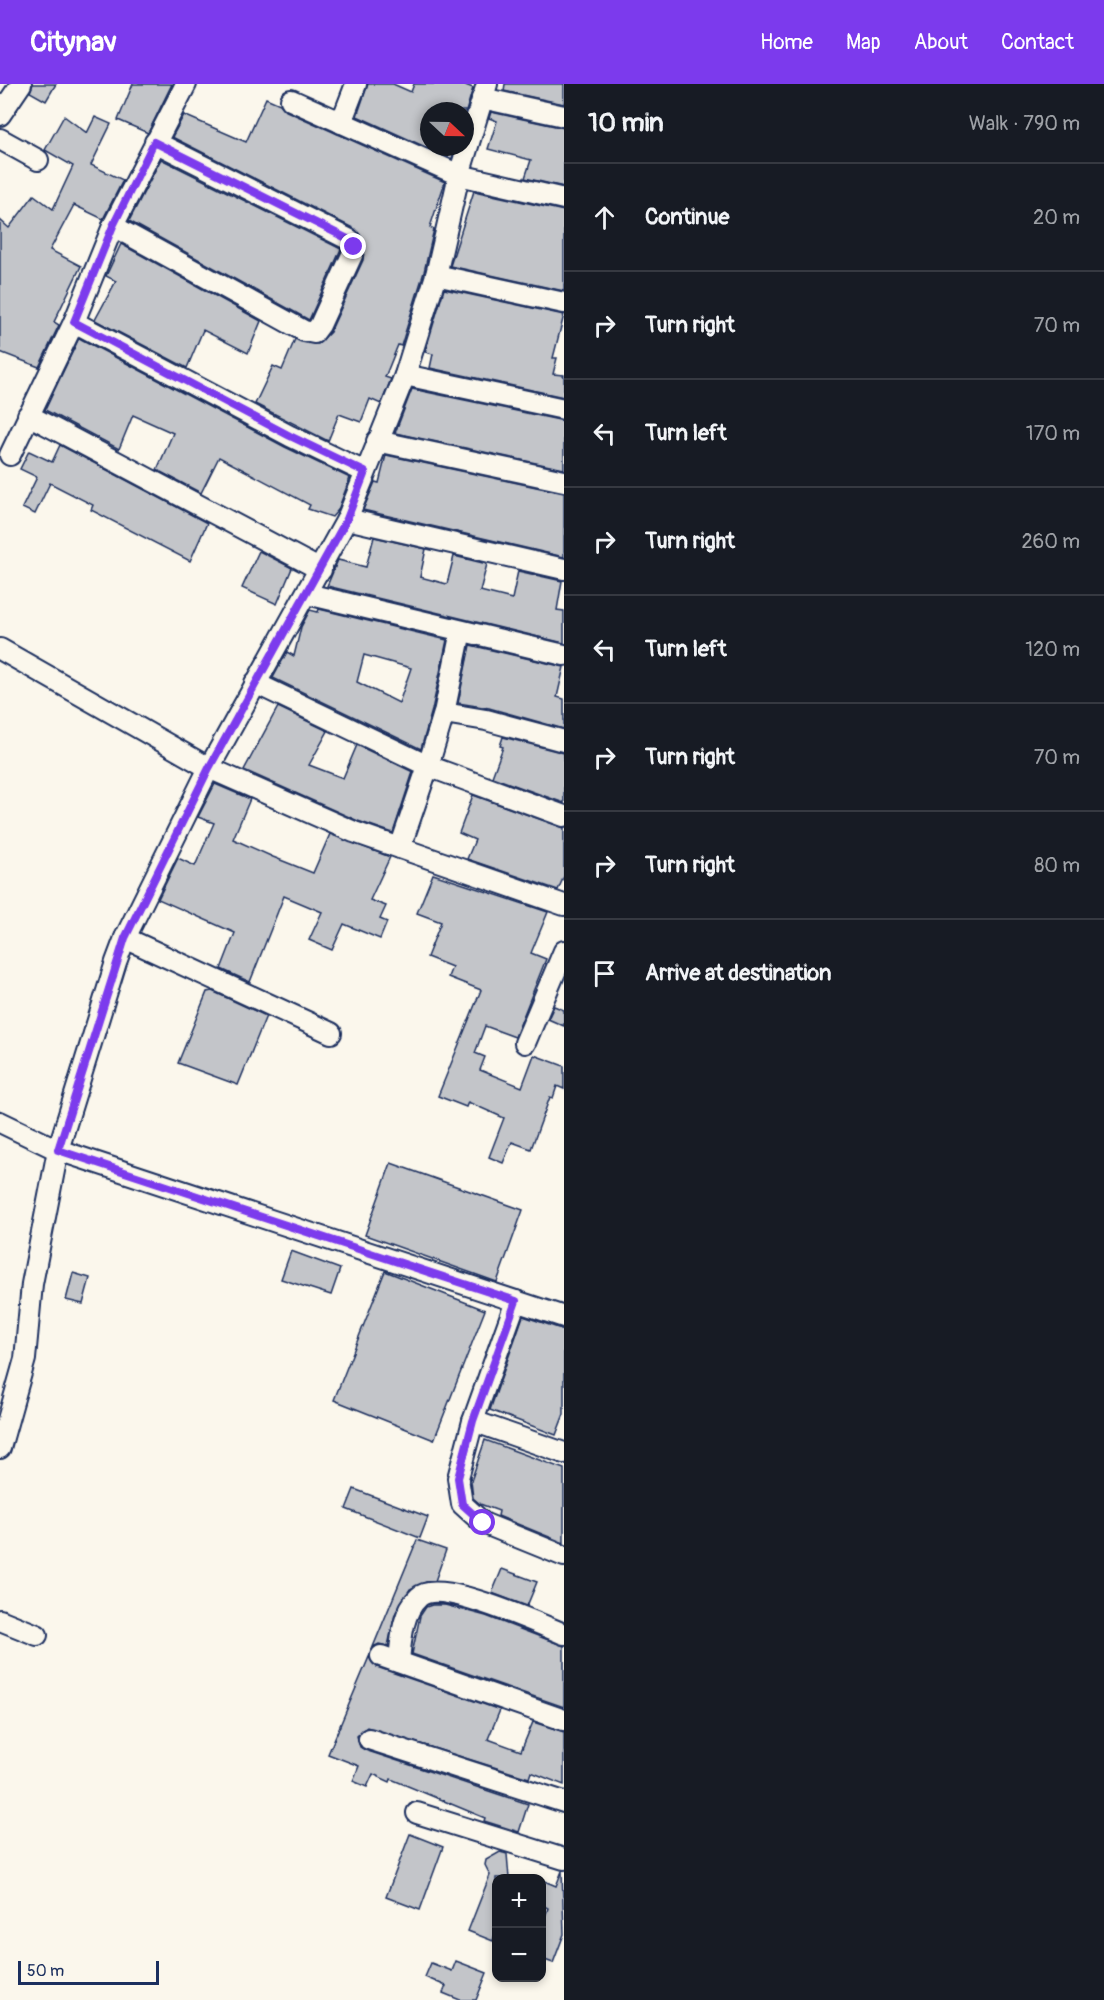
<!DOCTYPE html>
<meta charset="utf-8">
<style>
:root{--surface:#171b24;--page:#242831;--text:#f1f3f6;--muted:#9ea1a6;--line:#363941;--accent:#7c3aed}
body{margin:0;font-family:Pangolin,sans-serif;background:var(--page);color:var(--text)}
.controls{position:absolute;right:18px;bottom:18px;display:grid;overflow:hidden;border-radius:12px;box-shadow:0 3px 9px #0003}
.controls button{width:54px;height:54px;display:grid;place-items:center;padding:0;border:0;border-bottom:2px solid var(--line);background:var(--surface);color:var(--text);font:30px sans-serif}
.compass{position:absolute;left:420px;top:18px;width:54px;height:54px;border-radius:50%;background:var(--surface);box-shadow:0 3px 9px #0003;rotate:112deg}
.scale{position:absolute;left:18px;bottom:15px;width:141px;box-sizing:border-box;padding-left:6px;border:3px solid #1b2f5e;border-top:0;font-size:16px;line-height:21px;white-space:nowrap;color:#1b2f5e;-webkit-text-stroke:4px #fbf7ec;paint-order:stroke}
.stop{position:absolute;width:18px;height:18px;margin:-14px;border:4px solid #7c3aed;border-radius:50%;background:#fff}
.stop.end{background:#7c3aed;border-color:#fff;box-shadow:0 2px 6px #0008}
.list{margin:0;padding:0;list-style:none}
h2{display:flex;justify-content:space-between;align-items:center;height:78px;margin:0;padding:0 24px;font-size:26px}
h2 small{font-size:20px;font-weight:400;color:var(--muted)}
.list li{display:grid;grid-template-columns:39px 1fr auto;gap:18px;align-items:center;box-sizing:border-box;height:108px;padding:0 24px;border-top:2px solid var(--line)}
.list b{display:block;font-size:22px;white-space:nowrap}
.list em{font-size:20px;font-style:normal;color:var(--muted)}
.icon{flex:none;width:33px;height:33px;fill:none;stroke:currentColor;stroke-width:2;stroke-linecap:round;stroke-linejoin:round}
.map{position:relative;flex:none;width:564px;height:1916px;overflow:hidden}
header{display:flex;align-items:center;gap:36px;box-sizing:border-box;height:84px;padding:0 30px;background:var(--accent);color:#fff}
header strong{font-size:28px}
nav{display:flex;gap:33px;margin-inline-start:auto;font-size:21px}
main{display:flex}
aside{flex:1;background:var(--surface)}
.map>svg:first-child{display:block}
.building{fill:#c3c5c9;stroke:#1b2f5e;stroke-width:1.5;fill-rule:evenodd}
.lines{fill:none;stroke-linecap:round;stroke-linejoin:round}
.minor-casing{stroke:#1b2f5e;stroke-width:24}
.minor{stroke:#fbf7ec;stroke-width:20}
.route{stroke:#7c3aed;stroke-width:8}
</style>
<header>
<strong>Citynav</strong>
<nav><a>Home</a><a>Map</a><a>About</a><a>Contact</a></nav>
</header>
<main>
<div class="map">
<svg width="564" height="1916" viewBox="0 0 564 1916">
<rect width="100%" height="100%" fill="#fbf7ec"/>
<filter id="ink" filterUnits="userSpaceOnUse"><feTurbulence type="fractalNoise" baseFrequency=".0167" numOctaves="2"/><feDisplacementMap in="SourceGraphic" scale="12" xChannelSelector="R" yChannelSelector="G"/><feConvolveMatrix kernelMatrix="1 2 1 2 8 2 1 2 1" color-interpolation-filters="sRGB"/></filter>
<g filter="url(#ink)">
<g class="building">
<polygon points="33,0 56,0 46,17 30,8"/>
<polygon points="133,0 172,0 148,49 118,36"/>
<polygon points="368,0 393,0 411,8 414,0 463,0 473,4 465,31 465,27 429,27 429,63 455,63 452,75 357,32"/>
<polygon points="505,0 564,0 564,20 504,7"/>
<polygon points="266,14 280,20 286,27 445,98 430,143 434,145 424,188 401,262 398,261 385,293 391,295 381,320 370,315 361,338 339,330 328,357 255,320 273,282 282,286 295,255 318,260 330,248 363,176 364,157 355,145 172,53 184,31 246,58"/>
<polygon points="491,28 564,44 564,103 525,94 531,76 488,65 497,37 489,34"/>
<polygon points="64,32 87,49 95,33 111,40 91,81 123,96 103,135 74,121 50,166 81,182 54,238 59,241 39,283 0,268 0,136 9,144 34,111 53,125 73,82 45,66"/>
<polygon points="161,75 341,165 309,236 129,137"/>
<polygon points="474,107 564,127 564,207 450,182"/>
<polygon points="121,160 261,237 248,269 203,246 187,284 95,236 116,197 106,192"/>
<polygon points="444,205 564,231 553,274 557,274 553,290 564,291 564,313 430,284 433,270 425,268"/>
<polygon points="79,254 285,363 350,394 338,426 332,433 308,425 310,421 219,373 201,409 157,386 173,349 133,331 119,365 45,326"/>
<polygon points="412,305 564,337 564,385 395,349"/>
<polygon points="60,361 207,439 190,477 91,426 93,421 50,399 35,430 22,424 37,393 20,385 29,367 52,378"/>
<polygon points="386,371 564,409 564,473 363,426 375,398 379,399"/>
<polygon points="374,453 426,465 420,493 447,500 454,472 487,480 480,507 512,515 518,487 562,497 557,526 564,527 564,559 327,502 338,476 366,483"/>
<polygon points="259,467 292,484 277,520 242,504"/>
<path d="M319 525 447 556 432 626 421 665 273 594 287 568 294 572 301 543 310 526 318 528ZM364 571 411 584 399 619 357 598Z"/>
<polygon points="470,561 564,583 557,613 564,615 564,645 489,624 458,619"/>
<polygon points="278,623 328,647 309,681 343,694 357,661 413,688 393,749 358,737 244,686"/>
<polygon points="503,653 564,669 564,719 492,693 503,663 500,662"/>
<polygon points="215,700 250,715 233,755 273,773 313,789 330,750 390,773 370,816 386,822 380,835 387,838 380,855 344,840 332,866 309,856 322,828 284,812 250,898 221,885 235,849 158,815 178,774 195,782 214,739 198,733"/>
<polygon points="473,711 564,744 564,792 558,806 467,775 475,756 459,749"/>
<polygon points="433,790 548,828 531,869 546,875 515,953 485,942 475,969 485,973 480,986 522,1003 534,971 564,982 564,1005 557,1002 553,1014 550,1013 531,1065 512,1058 503,1079 489,1073 504,1034 468,1018 466,1023 438,1012 481,906 448,893 452,883 427,873 441,838 417,829"/>
<polygon points="212,907 266,932 238,1001 178,979 207,908"/>
<polygon points="554,922 564,926 564,942 548,935"/>
<polygon points="391,1079 523,1126 497,1198 365,1151"/>
<polygon points="291,1167 340,1185 331,1211 281,1195"/>
<polygon points="385,1187 485,1226 434,1356 334,1316"/>
<polygon points="73,1189 90,1194 83,1220 66,1216"/>
<polygon points="523,1232 564,1246 564,1330 556,1351 490,1326"/>
<polygon points="485,1356 564,1385 564,1459 498,1432 499,1427 480,1420 473,1414 471,1397"/>
<polygon points="354,1405 428,1433 420,1454 346,1425"/>
<polygon points="417,1456 446,1466 435,1497 426,1498 410,1505 395,1530 388,1562 379,1560 373,1563"/>
<polygon points="502,1485 537,1498 527,1522 492,1509"/>
<polygon points="432,1521 445,1521 486,1532 564,1562 564,1623 412,1570 420,1532 426,1523"/>
<polygon points="369,1573 377,1583 500,1626 488,1655 521,1667 533,1638 564,1648 564,1701 531,1688 529,1694 367,1643 357,1652 360,1663 365,1666 528,1720 519,1748 484,1737 485,1734 391,1695 390,1698 373,1690 367,1703 353,1697 359,1682 328,1670"/>
<polygon points="410,1750 443,1763 420,1826 386,1813"/>
<polygon points="500,1768 507,1770 509,1794 496,1794 496,1847 493,1857 468,1847 490,1791 485,1781 486,1776"/>
<polygon points="562,1787 564,1850 553,1879 542,1875 542,1841 548,1824 542,1821 542,1796 556,1802"/>
<polygon points="456,1877 487,1889 476,1916 460,1916 443,1909 446,1902 425,1893 431,1879 452,1887"/>
</g>
<g class="lines">
<g class="minor-casing">
<g id="minor">
<polyline points="482,14 564,32"/>
<polyline points="291,16 459,91 564,115"/>
<polyline points="0,31 21,0"/>
<polyline points="341,39 356,0"/>
<polyline points="0,55 38,76"/>
<polyline points="113,142 304,247 314,249 320,241 352,171 354,163 350,156 155,58"/>
<polyline points="436,191 564,219"/>
<polyline points="74,238 290,352 365,388"/>
<polyline points="405,291 564,325"/>
<polyline points="28,331 321,486"/>
<polyline points="377,357 564,397"/>
<polyline points="10,371 74,238 113,142 186,0"/>
<polyline points="347,435 564,485"/>
<polyline points="307,510 564,571"/>
<polyline points="0,565 209,684 354,748 400,764 428,682 564,732"/>
<polyline points="255,599 428,682 444,629 461,547"/>
<polyline points="444,629 486,636 564,657"/>
<polyline points="400,764 564,821"/>
<polyline points="125,854 331,949"/>
<polyline points="525,959 564,867"/>
<polyline points="0,1038 58,1066 564,1233"/>
<polyline points="516,1217 473,1337 458,1394 462,1420 483,1439 564,1472"/>
<polyline points="473,1337 564,1369"/>
<polyline points="0,1364 25,1275 32,1200 58,1066 116,878 125,854 209,684 347,435 405,291 436,191 459,91 487,0"/>
<polyline points="0,1536 37,1551"/>
<polyline points="381,1572 564,1636"/>
<path d="M399 1578C401 1557 402 1528 419 1513 439 1494 539 1540 564 1550"/>
<polyline points="369,1655 564,1718"/>
<polyline points="417,1729 564,1775"/>
</g>
</g>
<use href="#minor" class="minor"/>
</g>
</g>
<g class="lines" filter="url(#ink)">
<polyline class="route" points="354,163 350,156 154,58 113,142 74,238 290,352 365,388 347,435 209,684 125,854 58,1066 516,1217 473,1337 458,1394 462,1420 483,1439"/>
</g>
</svg>
<div class="controls">
<button>+</button>
<button>−</button>
</div>
<svg class="compass" viewBox="-18 -18 36 36"><path d="M0-13l5 13h-10z" fill="#e53935"/><path d="M0 13l5-13h-10z" fill="#9ea1a6"/></svg>
<div class="scale">50 m</div>
<div class="stop" style="left:483px;top:1439px"></div>
<div class="stop end" style="left:354px;top:163px"></div>
</div>
<aside>
<h2>10 min<small>Walk · 790 m</small></h2>
<ul class="list">
<li><svg class="icon" aria-label="ahead" viewBox="0 0 24 24"><path d="M12 20V5M6 11l6-6 6 6"/></svg><div><b>Continue</b></div><em>20 m</em></li>
<li><svg class="icon" aria-label="right" viewBox="0 0 24 24"><path d="M7 20v-9h11M14 6l5 5-5 5"/></svg><div><b>Turn right</b></div><em>70 m</em></li>
<li><svg class="icon" aria-label="left" viewBox="0 0 24 24"><path d="M17 20v-9H6M10 6l-5 5 5 5"/></svg><div><b>Turn left</b></div><em>170 m</em></li>
<li><svg class="icon" aria-label="right" viewBox="0 0 24 24"><path d="M7 20v-9h11M14 6l5 5-5 5"/></svg><div><b>Turn right</b></div><em>260 m</em></li>
<li><svg class="icon" aria-label="left" viewBox="0 0 24 24"><path d="M17 20v-9H6M10 6l-5 5 5 5"/></svg><div><b>Turn left</b></div><em>120 m</em></li>
<li><svg class="icon" aria-label="right" viewBox="0 0 24 24"><path d="M7 20v-9h11M14 6l5 5-5 5"/></svg><div><b>Turn right</b></div><em>70 m</em></li>
<li><svg class="icon" aria-label="right" viewBox="0 0 24 24"><path d="M7 20v-9h11M14 6l5 5-5 5"/></svg><div><b>Turn right</b></div><em>80 m</em></li>
<li><svg class="icon" aria-label="arrive" viewBox="0 0 24 24"><path d="M6 21V4h12l-3 4 3 4H6"/></svg><div><b>Arrive at destination</b></div></li>
</ul>
</aside>
</main>
